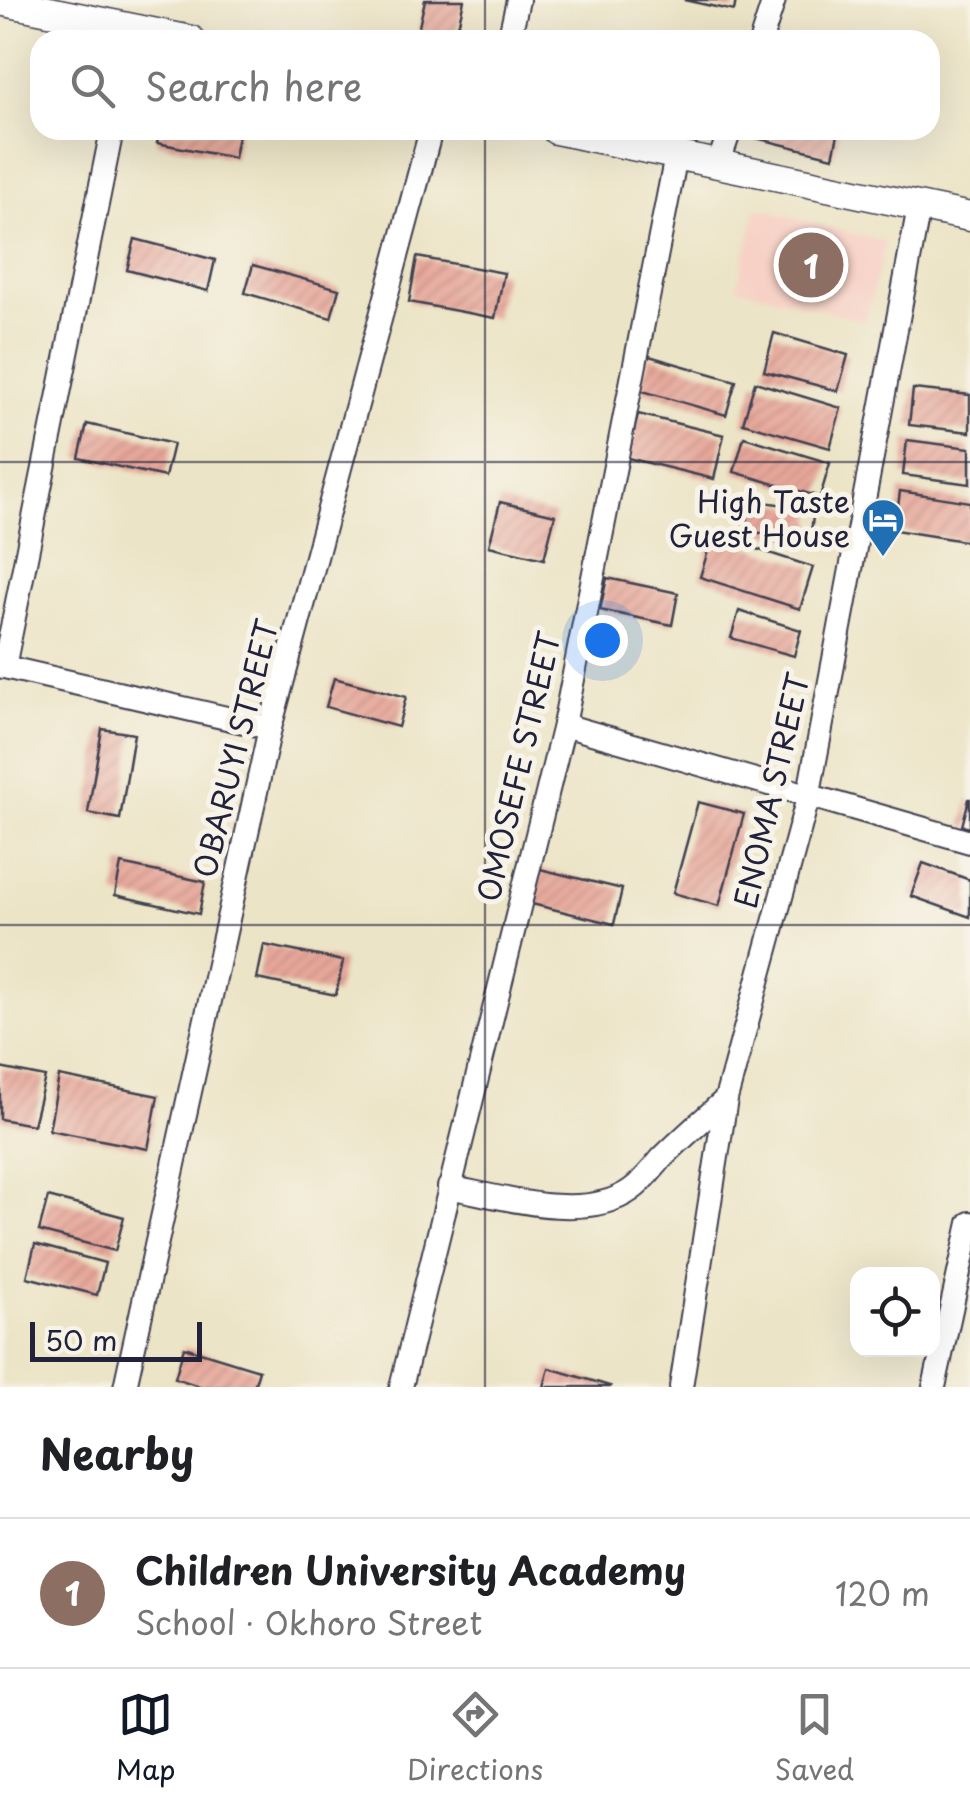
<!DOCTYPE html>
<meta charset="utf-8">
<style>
:root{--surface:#fff;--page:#f2f2f2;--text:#202124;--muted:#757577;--line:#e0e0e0;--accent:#111827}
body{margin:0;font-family:"Playpen Sans",sans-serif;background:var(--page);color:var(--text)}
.controls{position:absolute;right:30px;bottom:30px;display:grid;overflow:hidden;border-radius:20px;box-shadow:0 10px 40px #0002}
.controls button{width:90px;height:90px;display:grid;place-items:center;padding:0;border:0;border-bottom:2px solid var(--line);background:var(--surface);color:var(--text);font:50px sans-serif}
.scale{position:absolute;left:30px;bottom:25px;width:172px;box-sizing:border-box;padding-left:10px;border:5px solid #22223b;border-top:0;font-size:28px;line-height:35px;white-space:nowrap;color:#22223b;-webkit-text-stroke:8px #f7f3e8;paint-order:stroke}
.you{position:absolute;left:602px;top:640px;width:35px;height:35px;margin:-25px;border:8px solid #fff;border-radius:50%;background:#1a73e8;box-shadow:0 0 0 15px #1a73e833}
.badge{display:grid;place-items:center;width:65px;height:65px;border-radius:50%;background:var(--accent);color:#fff;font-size:32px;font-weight:700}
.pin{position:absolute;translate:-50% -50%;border:5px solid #fff;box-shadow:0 2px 10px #0006}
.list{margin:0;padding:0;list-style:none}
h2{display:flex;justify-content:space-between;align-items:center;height:130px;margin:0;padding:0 40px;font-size:42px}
h2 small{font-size:32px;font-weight:400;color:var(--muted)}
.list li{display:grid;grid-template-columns:65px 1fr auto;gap:30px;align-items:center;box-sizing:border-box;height:150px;padding:0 40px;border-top:2px solid var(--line)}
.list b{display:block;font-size:38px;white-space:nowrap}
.list p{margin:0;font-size:32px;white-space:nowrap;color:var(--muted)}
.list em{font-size:32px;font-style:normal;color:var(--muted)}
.icon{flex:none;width:55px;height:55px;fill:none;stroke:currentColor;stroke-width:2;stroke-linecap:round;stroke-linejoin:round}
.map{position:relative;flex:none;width:970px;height:1387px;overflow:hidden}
.search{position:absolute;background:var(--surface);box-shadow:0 10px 40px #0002;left:30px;right:30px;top:30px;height:110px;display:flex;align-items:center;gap:25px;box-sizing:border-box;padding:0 35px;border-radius:30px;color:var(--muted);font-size:38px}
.sheet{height:280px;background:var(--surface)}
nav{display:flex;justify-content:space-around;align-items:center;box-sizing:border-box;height:140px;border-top:2px solid var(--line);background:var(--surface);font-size:28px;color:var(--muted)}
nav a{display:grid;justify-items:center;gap:5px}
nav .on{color:var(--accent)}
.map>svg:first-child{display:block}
.built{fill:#f7d1c6}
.building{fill:url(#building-hatch)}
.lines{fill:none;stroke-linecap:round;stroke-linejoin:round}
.minor-casing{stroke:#403f50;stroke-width:26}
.tertiary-casing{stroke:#403f50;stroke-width:31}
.minor{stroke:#fff;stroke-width:22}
.tertiary{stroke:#fff;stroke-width:28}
.grid{fill:none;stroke:#22223b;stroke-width:2.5;stroke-opacity:0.55}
.labels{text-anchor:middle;stroke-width:10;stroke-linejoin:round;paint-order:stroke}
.poi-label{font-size:30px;fill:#22223b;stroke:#f7f3e8;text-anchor:end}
.street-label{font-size:30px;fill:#22223b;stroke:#f7f3e8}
</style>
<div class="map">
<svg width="970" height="1387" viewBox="0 0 970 1387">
<defs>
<pattern id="building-hatch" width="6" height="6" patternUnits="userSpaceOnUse" patternTransform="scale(2.5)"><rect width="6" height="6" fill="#e7a79a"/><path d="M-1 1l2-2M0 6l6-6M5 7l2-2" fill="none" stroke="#c68f86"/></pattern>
</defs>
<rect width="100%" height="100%" fill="#f7f3e8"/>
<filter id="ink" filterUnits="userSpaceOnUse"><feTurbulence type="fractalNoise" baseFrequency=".01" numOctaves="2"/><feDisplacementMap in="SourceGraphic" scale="20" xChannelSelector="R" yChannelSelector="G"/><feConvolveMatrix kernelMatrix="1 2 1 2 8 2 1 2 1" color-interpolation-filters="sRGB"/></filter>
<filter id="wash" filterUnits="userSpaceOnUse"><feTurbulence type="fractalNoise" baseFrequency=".0048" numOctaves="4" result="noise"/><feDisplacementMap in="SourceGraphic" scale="40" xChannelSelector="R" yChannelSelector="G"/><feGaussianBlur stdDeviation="2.25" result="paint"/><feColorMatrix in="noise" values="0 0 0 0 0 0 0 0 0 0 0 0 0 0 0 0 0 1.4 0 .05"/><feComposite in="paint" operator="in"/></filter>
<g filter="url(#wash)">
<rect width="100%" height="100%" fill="#ece4c6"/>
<polygon class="built" points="757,208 886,242 865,321 737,287"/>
<g id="blocks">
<g class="building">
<polygon points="425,0 464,0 455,40 416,40"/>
<polygon points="684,0 736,0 734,11"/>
<polygon points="160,130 239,130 234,158 157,143"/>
<polygon points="745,130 839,130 833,157 744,135"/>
<polygon points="135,239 215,260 208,291 127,270"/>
<polygon points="417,257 504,273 495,318 409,302"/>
<polygon points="253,265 339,289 331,318 245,293"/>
<polygon points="774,333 848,355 838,391 764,371"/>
<polygon points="649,356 736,381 726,415 639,390"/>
<polygon points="755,382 841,408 830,448 743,423"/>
<polygon points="913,389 970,395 970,432 909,425"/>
<polygon points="638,414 724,435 714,479 628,458"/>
<polygon points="87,424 173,444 165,477 79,458"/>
<polygon points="744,437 830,463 820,497 734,472"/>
<polygon points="907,440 970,448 970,484 903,475"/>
<polygon points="900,491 970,502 970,542 895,530"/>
<polygon points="750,500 814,509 810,540 746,531"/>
<polygon points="500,502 555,515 544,559 489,546"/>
<polygon points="713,535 813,567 800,609 700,577"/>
<polygon points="607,578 678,593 672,625 600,610"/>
<polygon points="739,611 801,630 794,656 731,638"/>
<polygon points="334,678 406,697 398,727 326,707"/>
<polygon points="102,729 134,734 120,819 88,813"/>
<polygon points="969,799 970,799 970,828 962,826"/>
<polygon points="698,802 744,814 719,906 673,893"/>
<polygon points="923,863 970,880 970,917 911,896"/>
<polygon points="121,864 205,882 199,914 115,895"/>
<polygon points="540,869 622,889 614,924 532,904"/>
<polygon points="264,945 343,961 336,995 257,979"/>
<polygon points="0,1068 45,1077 33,1125 0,1119"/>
<polygon points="59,1076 158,1096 148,1149 49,1130"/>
<polygon points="48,1197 124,1217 115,1251 39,1231"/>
<polygon points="35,1244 105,1263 97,1295 27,1277"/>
<polygon points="184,1347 259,1370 254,1387 202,1387 175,1378"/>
<polygon points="549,1368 610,1386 609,1387 544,1387"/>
</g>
</g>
</g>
<g filter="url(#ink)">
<use href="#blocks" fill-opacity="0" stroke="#403f50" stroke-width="2.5"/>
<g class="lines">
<g class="minor-casing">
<g id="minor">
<polyline points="509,40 518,0"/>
<polyline points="761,40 774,0"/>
<polyline points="719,162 730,130"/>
<polyline points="0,666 270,728"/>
<polyline points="4,667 112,130"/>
<polyline points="564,725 970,842"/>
<path d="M449 1187C500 1197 585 1223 631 1190 644 1181 653 1168 663 1157 683 1137 705 1118 726 1099"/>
<polyline points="125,1387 270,728 431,130"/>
<polyline points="401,1387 564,725 676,156"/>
<polyline points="681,1387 726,1099 808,798 919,207"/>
<polyline points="934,1387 970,1223"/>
</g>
</g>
<g class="tertiary-casing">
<g id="tertiary">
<polyline points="0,1 191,40"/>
<polyline points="556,130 970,217"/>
</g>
</g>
<use href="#minor" class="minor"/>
<use href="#tertiary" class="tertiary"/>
</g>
</g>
<path class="grid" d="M485 0V40M485 130V1387M0 462H970M0 925H970"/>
<defs>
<g id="hotel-pin" transform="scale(2.25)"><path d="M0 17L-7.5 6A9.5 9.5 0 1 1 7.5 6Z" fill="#1f6fb2" stroke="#f7f3e8"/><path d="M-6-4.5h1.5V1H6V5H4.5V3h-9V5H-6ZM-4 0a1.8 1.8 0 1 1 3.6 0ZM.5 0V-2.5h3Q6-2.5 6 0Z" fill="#fff"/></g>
</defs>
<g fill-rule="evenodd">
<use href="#hotel-pin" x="883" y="520"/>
</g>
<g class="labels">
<g class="poi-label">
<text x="850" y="513">High Taste<tspan x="850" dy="34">Guest House</tspan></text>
</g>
<g class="street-label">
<text transform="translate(237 749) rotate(-76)" y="10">OBARUYI STREET</text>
<text transform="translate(520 767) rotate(-77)" y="10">OMOSEFE STREET</text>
<text transform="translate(773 791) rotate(-77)" y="10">ENOMA STREET</text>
</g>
</g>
</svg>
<div class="controls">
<button><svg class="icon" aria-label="locate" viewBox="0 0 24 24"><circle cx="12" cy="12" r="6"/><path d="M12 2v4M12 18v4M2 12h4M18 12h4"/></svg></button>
</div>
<div class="scale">50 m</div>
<div class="you"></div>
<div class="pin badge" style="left:811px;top:265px;background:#8d6e63">1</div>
<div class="search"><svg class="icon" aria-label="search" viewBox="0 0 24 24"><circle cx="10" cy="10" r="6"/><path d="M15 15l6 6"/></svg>Search here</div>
</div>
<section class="sheet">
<h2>Nearby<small></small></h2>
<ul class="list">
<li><span class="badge" style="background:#8d6e63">1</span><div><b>Children University Academy</b><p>School · Okhoro Street</p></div><em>120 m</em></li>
</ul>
</section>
<nav>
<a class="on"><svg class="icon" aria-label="map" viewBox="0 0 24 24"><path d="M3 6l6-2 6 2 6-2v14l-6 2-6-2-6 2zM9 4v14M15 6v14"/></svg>Map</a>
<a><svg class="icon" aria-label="directions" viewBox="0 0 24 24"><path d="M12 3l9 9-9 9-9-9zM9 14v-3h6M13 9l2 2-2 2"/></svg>Directions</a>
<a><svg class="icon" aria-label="saved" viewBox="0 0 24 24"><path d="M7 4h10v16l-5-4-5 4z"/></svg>Saved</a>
</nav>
